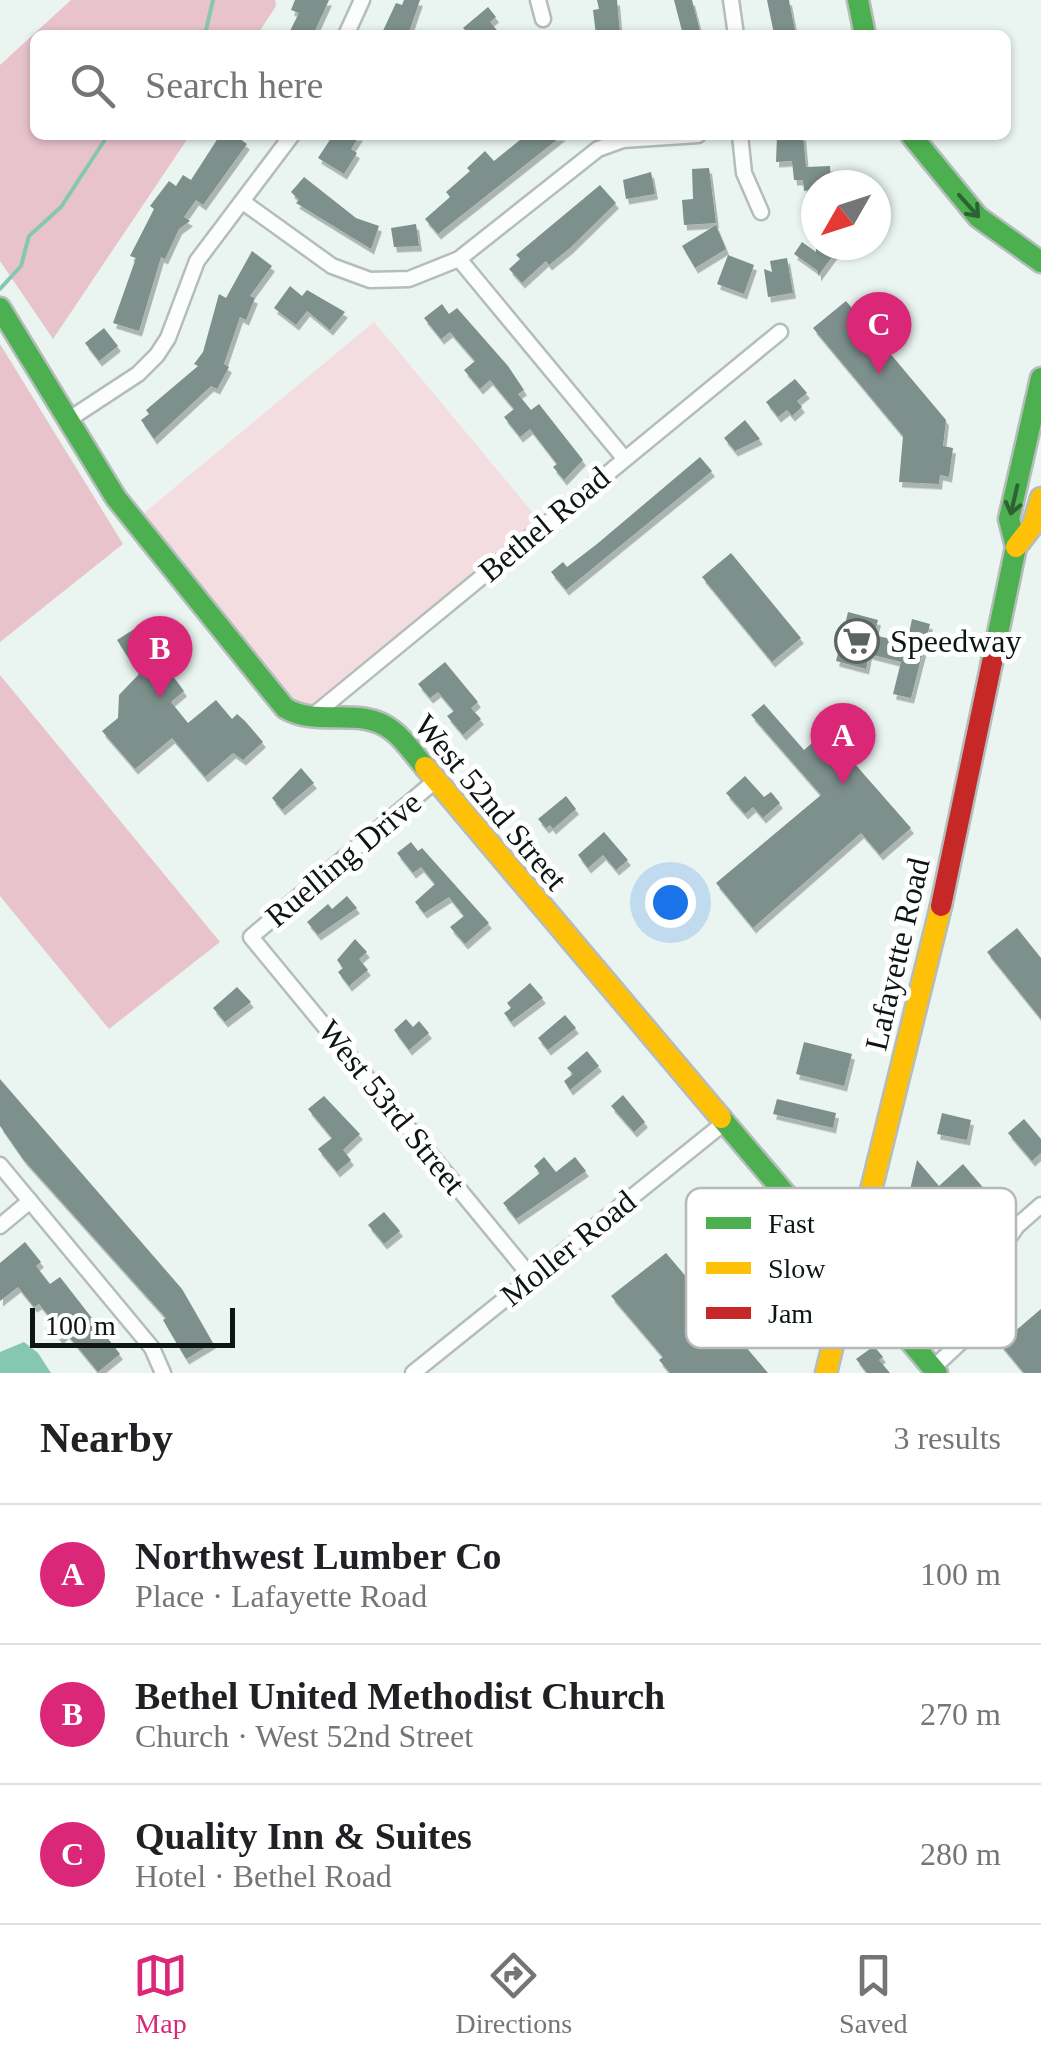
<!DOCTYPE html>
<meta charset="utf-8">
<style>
:root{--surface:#fff;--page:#f2f2f2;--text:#202124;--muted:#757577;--line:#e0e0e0;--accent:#db2777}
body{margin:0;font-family:Georgia,serif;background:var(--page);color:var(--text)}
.compass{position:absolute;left:801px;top:170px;width:90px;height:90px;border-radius:50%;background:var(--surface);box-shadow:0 2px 8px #0004;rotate:231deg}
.scale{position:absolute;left:30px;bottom:25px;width:205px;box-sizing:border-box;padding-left:10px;border:5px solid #0e1613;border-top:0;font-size:28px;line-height:35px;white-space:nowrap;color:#0e1613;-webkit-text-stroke:8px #fff;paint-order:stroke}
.you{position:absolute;left:670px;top:902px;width:35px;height:35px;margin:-25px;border:8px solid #fff;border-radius:50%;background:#1a73e8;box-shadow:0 0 0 15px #1a73e833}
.badge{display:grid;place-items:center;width:65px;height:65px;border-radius:50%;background:var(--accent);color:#fff;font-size:32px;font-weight:700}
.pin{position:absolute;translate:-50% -82px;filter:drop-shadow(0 2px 5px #0008)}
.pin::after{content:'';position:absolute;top:52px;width:35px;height:30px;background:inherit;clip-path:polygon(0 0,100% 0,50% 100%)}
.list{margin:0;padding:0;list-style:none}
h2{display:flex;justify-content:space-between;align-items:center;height:130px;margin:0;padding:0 40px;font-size:42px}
h2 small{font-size:32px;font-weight:400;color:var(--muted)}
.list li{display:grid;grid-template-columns:65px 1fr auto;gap:30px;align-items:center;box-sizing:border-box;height:140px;padding:0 40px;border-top:2px solid var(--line)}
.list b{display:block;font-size:38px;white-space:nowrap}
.list p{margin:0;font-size:32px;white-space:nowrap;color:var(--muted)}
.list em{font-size:32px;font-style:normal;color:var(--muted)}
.icon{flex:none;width:55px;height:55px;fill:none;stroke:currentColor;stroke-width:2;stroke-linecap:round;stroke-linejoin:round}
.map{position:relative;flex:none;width:1041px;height:1373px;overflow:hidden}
.search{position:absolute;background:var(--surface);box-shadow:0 2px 8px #0004;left:30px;right:30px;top:30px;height:110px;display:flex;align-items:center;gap:25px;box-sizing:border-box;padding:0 35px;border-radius:15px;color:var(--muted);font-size:38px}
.sheet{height:550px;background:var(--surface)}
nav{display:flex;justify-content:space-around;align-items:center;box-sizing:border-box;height:140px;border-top:2px solid var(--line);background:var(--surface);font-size:28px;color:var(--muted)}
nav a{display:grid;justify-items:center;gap:5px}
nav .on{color:var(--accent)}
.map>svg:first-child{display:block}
.green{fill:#f3dde0}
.forest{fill:#e9c3cb}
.water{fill:#86c7b2}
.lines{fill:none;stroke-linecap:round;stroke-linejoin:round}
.stream{stroke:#86c7b2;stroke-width:4}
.building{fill:#7d908b;filter:url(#shadow)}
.street-casing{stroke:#b5bdba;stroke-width:19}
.fast-casing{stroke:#b5bdba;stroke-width:25}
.slow-casing{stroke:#b5bdba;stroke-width:25}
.jam-casing{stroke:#b5bdba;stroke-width:25}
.street{stroke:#fcfefd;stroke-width:14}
.fast{stroke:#4caf50;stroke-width:20}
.slow{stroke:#ffc107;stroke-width:20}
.jam{stroke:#c62828;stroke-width:20}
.oneway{stroke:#2d6232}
.labels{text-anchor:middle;stroke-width:10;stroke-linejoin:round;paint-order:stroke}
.street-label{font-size:32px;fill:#0e1613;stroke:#fff}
.poi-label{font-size:32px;fill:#0e1613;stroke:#fff;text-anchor:start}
.key{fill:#fff;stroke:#b7b9b8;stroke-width:2.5}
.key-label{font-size:28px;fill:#0e1613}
</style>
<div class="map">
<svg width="1041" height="1373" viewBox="0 0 1041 1373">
<defs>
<filter id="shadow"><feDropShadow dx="3" dy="5.5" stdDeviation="0" flood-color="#0004"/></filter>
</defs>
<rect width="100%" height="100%" fill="#eaf5f1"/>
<polygon class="green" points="374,322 538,519 313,706 295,706 139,517"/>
<g class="forest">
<polygon points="71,0 275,0 276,6 257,35 35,35 35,135 190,135 53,339 0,261 0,65"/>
<polygon points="0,344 123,544 0,642"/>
<polygon points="0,675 220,942 109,1029 0,896"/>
</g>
<polygon class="water" points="24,1342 38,1353 51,1373 0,1373 0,1352"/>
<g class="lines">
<g class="stream">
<polyline points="200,35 206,30 213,0"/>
<polyline points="0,289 21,266 29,236 61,207 108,135"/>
</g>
</g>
<g class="building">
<polygon points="295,0 329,0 313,35 288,35 299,13 291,10"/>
<polygon points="404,0 420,0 408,35 381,35 396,3 402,5"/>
<polygon points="597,0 617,0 620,35 596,35 593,10 599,9"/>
<polygon points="674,0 692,0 701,35 683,35"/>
<polygon points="767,0 789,0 795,31 774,34"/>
<polygon points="488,7 496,17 490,22 501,35 470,35 463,28"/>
<polygon points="220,135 235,135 247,144 203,205 196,200 184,217 190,221 179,229 165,259 161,257 139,331 113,323 136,258 130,256 154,209 150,206 169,181 176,186 183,175 191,180"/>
<polygon points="333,135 360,135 351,149 357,153 344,174 318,158"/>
<polygon points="526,135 563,135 438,234 425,219 450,197 446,192 470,171 467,168 485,151 494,161"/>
<polygon points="803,135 806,167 830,166 831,185 804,191 803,180 794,180 792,161 776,162 777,136"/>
<polygon points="709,168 716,223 684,225 682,200 693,199 692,169"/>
<polygon points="651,172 655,194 626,199 623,180"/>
<polygon points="304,177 356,218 379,226 371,249 296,203 299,200 291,192"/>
<polygon points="600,185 616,203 570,248 549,265 546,261 522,283 509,269 520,259 516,255"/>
<polygon points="416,224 419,246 394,247 391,228"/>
<polygon points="716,225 726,249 695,268 682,246"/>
<polygon points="802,242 816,252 816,245 837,250 818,276 818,271 794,254"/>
<polygon points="252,251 272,266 250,296 255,298 246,320 240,317 224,364 229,367 217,389 211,386 154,439 141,420 149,414 146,410 198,366 194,364 203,352 219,294 226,298"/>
<polygon points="728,255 754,265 744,294 717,284"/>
<polygon points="787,258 793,293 768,297 764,269 772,272 770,261"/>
<polygon points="290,286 302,296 307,290 345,312 330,330 307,311 296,325 274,308"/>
<polygon points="846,301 946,420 943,446 953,448 949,477 940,475 939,484 899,482 903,436 813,328"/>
<polygon points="442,304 449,314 457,308 508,366 524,390 518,394 531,410 539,404 583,460 564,480 553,467 557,464 530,429 520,437 504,417 514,409 490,380 480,389 464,370 475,361 450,332 441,339 424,318"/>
<polygon points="104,328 118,346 99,361 85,343"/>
<polygon points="795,379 807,393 797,401 802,407 792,416 787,410 778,417 766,402"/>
<polygon points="745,420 760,439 735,451 724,438"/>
<polygon points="700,457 712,471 566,590 551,572 563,562 567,567 597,544"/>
<polygon points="731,553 801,638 772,662 702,577"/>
<polygon points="848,612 878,620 874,635 907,643 912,619 930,624 911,698 893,694 901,662 869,654 866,669 836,661"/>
<polygon points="147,621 160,623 169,635 166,667 184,691 171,702 188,723 216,700 232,719 237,714 245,721 263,742 243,760 233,753 205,777 172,738 135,769 102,731 118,718 119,695 139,674 117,640"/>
<polygon points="445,662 478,702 471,708 481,719 463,735 447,716 454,711 438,692 430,698 418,684"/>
<polygon points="764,704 804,750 826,731 911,828 880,855 861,833 753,928 716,883 821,795 751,715"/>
<polygon points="301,768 314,783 282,810 272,798"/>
<polygon points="745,776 764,797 771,792 780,803 763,818 753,807 745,814 726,793"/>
<polygon points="566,796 576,809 553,829 550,825 546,828 538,819"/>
<polygon points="604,832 628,860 616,870 603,855 588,868 578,855"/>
<polygon points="411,842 418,851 422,848 489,923 465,944 450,927 464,916 449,897 424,913 415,902 435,884 421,867 413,873 397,853"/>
<polygon points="347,896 357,908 318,935 307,922 328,904 332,909"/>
<polygon points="1017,928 1041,958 1041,1019 987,952"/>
<polygon points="355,939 367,952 359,959 368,970 349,986 338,972 343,968 337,960"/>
<polygon points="530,983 543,998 511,1022 504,1013 511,1008 507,1003"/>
<polygon points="237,987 251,1002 225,1022 213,1008"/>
<polygon points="565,1015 576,1028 548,1050 538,1038"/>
<polygon points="406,1019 413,1027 419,1021 429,1033 409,1050 394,1030"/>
<polygon points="804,1042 852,1054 844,1086 796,1074"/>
<polygon points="587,1051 599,1066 570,1090 564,1081 573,1074 567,1068"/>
<polygon points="0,1079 182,1289 213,1343 186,1359 163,1320 166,1318 23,1159 0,1126"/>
<polygon points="623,1095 645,1122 634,1132 611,1106"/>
<polygon points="324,1096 360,1134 343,1150 351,1160 337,1172 318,1149 332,1138 308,1109"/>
<polygon points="777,1099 836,1113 833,1128 773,1114"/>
<polygon points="942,1113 971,1120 967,1140 937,1134"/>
<polygon points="1024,1119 1041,1139 1041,1153 1032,1161 1008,1133"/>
<polygon points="544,1157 556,1172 575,1157 586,1171 516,1219 503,1203 540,1173 534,1166"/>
<polygon points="917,1160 939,1186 963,1164 992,1198 968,1217 951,1198 918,1227 946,1234 932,1250 919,1248 915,1265 893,1262"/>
<polygon points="384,1212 400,1231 384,1244 368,1225"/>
<polygon points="25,1242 41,1262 36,1266 50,1284 60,1277 120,1354 98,1372 66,1333 60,1339 52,1329 56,1325 39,1304 34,1307 18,1287 0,1301 0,1263"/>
<polygon points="666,1253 768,1373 670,1373 659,1360 663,1357 611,1296"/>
<polygon points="1041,1309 1041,1373 1024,1373 1000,1344"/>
<polygon points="874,1346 883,1357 879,1360 890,1373 867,1373 856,1359"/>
</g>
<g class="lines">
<g class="street-casing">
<g id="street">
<polyline points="538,0 543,19"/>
<polyline points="731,0 736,35"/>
<polyline points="346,35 362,0"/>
<polyline points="740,135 744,173 761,212"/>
<polyline points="243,202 332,266 370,280 409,279 459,259 598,149 623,140 698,135"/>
<polyline points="459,259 624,458"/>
<polyline points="68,420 138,374 157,355 168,338 197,261 292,135"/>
<polyline points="310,718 780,332"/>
<polyline points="435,781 251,937 532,1278"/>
<polyline points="0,1165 152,1348 163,1373"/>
<polyline points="0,1226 30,1201"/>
<polyline points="933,1368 980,1324 990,1305 1001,1249 1017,1226 1041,1205"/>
<polyline points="413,1373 724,1123"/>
</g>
</g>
<g class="fast-casing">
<g id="fast">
<polyline points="858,0 865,35"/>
<polyline points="911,135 978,217 1041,262"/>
<path d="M0 308 116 498 285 708C318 728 361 705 393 731 405 740 415 756 425 767"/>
<polyline points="992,662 1016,547 1009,519 1041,378"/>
<polyline points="721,1118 937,1373"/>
</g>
</g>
<g class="slow-casing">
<g id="slow">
<polyline points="1016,547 1033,525 1041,498"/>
<polyline points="425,767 721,1118"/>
<polyline points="826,1373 941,906"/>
</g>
</g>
<g class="jam-casing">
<polyline id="jam" points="941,906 992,662"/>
</g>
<use href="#street" class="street"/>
<use href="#fast" class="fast"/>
<use href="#slow" class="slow"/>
<use href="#jam" class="jam"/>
</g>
<defs><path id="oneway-shaft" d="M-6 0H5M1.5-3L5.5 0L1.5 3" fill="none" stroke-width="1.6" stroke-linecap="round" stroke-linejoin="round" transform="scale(2.5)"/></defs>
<g class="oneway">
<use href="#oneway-shaft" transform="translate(969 206) rotate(48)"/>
<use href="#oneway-shaft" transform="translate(1014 500) rotate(103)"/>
</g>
<defs>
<g id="supermarket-ring" transform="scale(2.25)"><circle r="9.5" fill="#fff" stroke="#5b6461" stroke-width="1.5"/><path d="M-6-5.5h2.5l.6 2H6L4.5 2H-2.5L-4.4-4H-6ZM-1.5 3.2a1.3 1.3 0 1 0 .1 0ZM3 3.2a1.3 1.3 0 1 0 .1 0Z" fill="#5b6461"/></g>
</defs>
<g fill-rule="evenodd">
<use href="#supermarket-ring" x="857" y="641"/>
</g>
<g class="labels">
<g class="street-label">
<text transform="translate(544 524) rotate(-40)" y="11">Bethel Road</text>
<text transform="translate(491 802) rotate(50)" y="11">West 52nd Street</text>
<text transform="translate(343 859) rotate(-40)" y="11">Ruelling Drive</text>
<text transform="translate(897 954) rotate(-77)" y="11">Lafayette Road</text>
<text transform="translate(392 1107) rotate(51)" y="11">West 53rd Street</text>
<text transform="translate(568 1248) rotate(-39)" y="11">Moller Road</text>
</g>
<g class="poi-label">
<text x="890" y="652">Speedway</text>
</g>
</g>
<rect x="686" y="1188" width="330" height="160" rx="15" class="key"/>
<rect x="706" y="1217" width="45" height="12" fill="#4caf50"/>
<rect x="706" y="1262" width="45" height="12" fill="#ffc107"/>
<rect x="706" y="1307" width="45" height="12" fill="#c62828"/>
<g class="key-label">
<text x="768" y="1233">Fast</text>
<text x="768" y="1278">Slow</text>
<text x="768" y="1323">Jam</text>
</g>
</svg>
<svg class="compass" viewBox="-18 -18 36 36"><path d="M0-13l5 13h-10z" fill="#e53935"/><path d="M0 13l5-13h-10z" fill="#757577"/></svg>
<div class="scale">100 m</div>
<div class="you"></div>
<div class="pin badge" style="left:843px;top:785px">A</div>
<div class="pin badge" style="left:160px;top:698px">B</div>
<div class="pin badge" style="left:879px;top:374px">C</div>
<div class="search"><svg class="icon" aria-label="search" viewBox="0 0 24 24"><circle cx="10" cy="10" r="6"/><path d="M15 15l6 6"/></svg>Search here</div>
</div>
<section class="sheet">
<h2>Nearby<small>3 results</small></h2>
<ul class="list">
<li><span class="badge">A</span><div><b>Northwest Lumber Co</b><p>Place · Lafayette Road</p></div><em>100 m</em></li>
<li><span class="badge">B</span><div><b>Bethel United Methodist Church</b><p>Church · West 52nd Street</p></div><em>270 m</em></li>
<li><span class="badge">C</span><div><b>Quality Inn &amp; Suites</b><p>Hotel · Bethel Road</p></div><em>280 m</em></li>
</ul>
</section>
<nav>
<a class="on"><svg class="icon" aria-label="map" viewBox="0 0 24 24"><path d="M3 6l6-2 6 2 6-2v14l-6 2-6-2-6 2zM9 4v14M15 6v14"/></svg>Map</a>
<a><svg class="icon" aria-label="directions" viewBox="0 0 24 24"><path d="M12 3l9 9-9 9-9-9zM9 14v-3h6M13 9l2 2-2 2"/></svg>Directions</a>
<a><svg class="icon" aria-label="saved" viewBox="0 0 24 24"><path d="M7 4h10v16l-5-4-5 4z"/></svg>Saved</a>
</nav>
